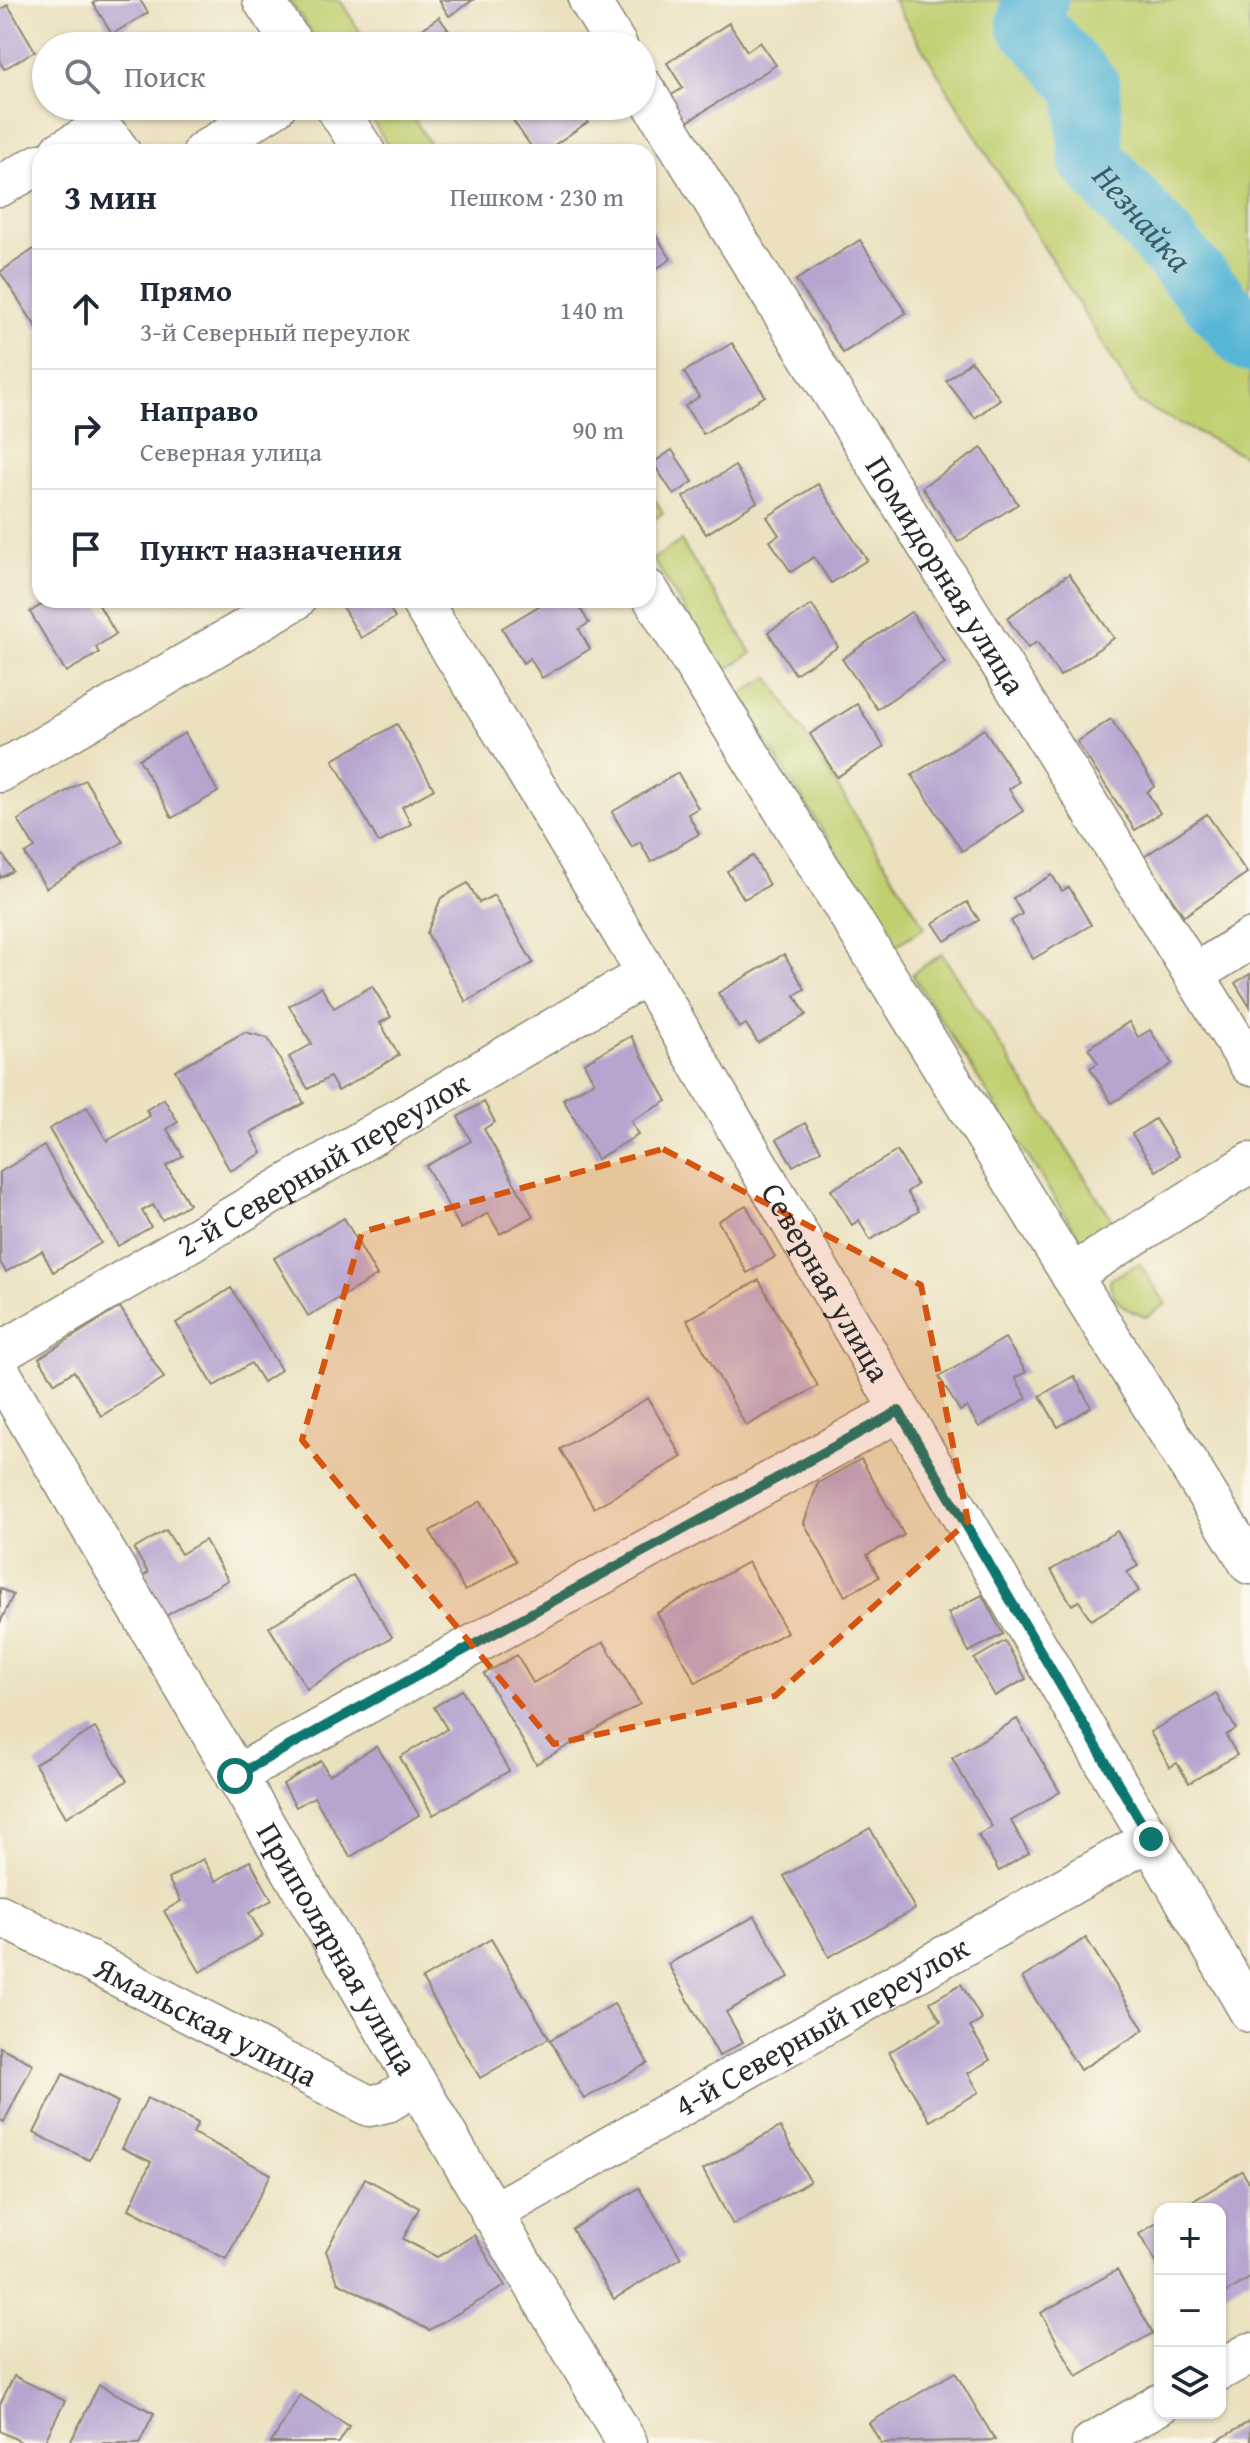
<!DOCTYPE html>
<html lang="ru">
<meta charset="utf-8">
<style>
:root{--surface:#fff;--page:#f6f6f7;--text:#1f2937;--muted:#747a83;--line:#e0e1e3}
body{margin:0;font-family:"Gentium Book Plus",serif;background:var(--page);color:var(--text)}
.controls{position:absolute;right:24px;bottom:24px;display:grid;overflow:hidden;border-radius:16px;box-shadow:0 2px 6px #0004}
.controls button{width:72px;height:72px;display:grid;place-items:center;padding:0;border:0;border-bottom:2px solid var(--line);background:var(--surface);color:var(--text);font:40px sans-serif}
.stop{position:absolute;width:24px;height:24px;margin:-18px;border:6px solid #0f766e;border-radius:50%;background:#fff}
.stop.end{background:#0f766e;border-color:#fff;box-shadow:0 2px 8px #0008}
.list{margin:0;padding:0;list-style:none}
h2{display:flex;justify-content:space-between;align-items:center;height:104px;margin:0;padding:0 32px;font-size:34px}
h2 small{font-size:26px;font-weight:400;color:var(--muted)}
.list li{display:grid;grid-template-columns:52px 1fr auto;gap:24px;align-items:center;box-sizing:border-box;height:120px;padding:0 32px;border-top:2px solid var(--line)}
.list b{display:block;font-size:30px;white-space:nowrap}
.list p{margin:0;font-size:26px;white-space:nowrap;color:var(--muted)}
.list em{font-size:26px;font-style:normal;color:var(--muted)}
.icon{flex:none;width:44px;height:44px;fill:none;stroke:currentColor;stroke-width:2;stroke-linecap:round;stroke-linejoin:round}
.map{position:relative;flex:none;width:1250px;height:2443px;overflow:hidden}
.search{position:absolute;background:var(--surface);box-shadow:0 2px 6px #0004;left:32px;top:32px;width:624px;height:88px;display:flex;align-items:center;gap:20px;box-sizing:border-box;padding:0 28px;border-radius:44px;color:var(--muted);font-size:30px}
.panel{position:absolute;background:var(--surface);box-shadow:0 2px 6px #0004;left:32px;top:144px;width:624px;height:464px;border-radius:24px}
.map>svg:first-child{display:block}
.green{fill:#c1cf71;stroke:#767d4e;stroke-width:2}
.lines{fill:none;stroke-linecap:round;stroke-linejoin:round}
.river{stroke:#57b6d6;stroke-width:66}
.building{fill:#b7a5d0}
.minor-casing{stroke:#8b8675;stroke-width:43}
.minor{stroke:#fff;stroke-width:40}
.route{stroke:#0f766e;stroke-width:10}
.marked{fill:#d5540f;fill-opacity:0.2;stroke:#d5540f;stroke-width:6;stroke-dasharray:16 10;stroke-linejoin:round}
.labels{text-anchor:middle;stroke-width:6;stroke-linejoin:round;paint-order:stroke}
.street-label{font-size:32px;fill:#2b2b2b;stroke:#fbf7ec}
.water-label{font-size:34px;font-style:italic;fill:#3a5c67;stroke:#fbf7ec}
</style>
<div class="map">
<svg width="1250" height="2443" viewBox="0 0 1250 2443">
<rect width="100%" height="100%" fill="#fbf7ec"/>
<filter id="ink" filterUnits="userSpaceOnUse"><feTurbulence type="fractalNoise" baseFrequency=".0125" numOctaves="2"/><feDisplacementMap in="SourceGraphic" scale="16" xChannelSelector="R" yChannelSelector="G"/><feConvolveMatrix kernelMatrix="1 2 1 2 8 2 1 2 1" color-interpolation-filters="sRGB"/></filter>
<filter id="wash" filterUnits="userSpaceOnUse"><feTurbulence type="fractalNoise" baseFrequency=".006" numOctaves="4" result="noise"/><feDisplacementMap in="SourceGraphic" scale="32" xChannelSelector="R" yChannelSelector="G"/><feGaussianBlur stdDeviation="1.8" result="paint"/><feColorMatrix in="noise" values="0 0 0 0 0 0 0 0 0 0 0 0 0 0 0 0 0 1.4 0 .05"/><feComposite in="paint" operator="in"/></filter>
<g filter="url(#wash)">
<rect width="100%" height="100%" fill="#ebe1bf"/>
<g class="green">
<polygon points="289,0 340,0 369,46 321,46"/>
<polygon points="893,0 1250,0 1250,459 1139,403"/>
<polygon points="376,106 406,106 435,152 392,152 367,112"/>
<polygon points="648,489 663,513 648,523"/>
<polygon points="681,541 752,653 723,671 653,559"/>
<polygon points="769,677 925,927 895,946 738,696"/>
<polygon points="942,954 1114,1223 1083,1243 912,974"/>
<path d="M1139 1263 1166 1304 1146 1317C1128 1311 1110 1302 1110 1280Z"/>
</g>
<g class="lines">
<path class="river" id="s1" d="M1035 0 1030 24 1088 88 1091 159 1250 340"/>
</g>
<g id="blocks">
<g class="building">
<polygon points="98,0 140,0 148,13 112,34 93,3"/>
<polygon points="439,0 473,0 449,16"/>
<polygon points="8,5 35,51 4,69 0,62 0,10"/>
<polygon points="439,17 460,46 399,46"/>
<polygon points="729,23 747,51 760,42 776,65 687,122 670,96 683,88 667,63"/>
<polygon points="503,106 578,106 588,122 544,152 535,152"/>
<polygon points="648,223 671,259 648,274"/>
<polygon points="860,240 906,313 843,353 796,280"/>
<polygon points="40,245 40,326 37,328 0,272"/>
<polygon points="732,343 765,396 703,434 685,406 699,397 684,372"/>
<polygon points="971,361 1000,399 975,418 946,381"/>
<polygon points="982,448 1018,504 958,542 922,487"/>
<polygon points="672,450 693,482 674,495 653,463"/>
<polygon points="735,466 757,502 706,534 683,497"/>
<polygon points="818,484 867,560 831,583 814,557 791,572 770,541 779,535 767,517"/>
<polygon points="1069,574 1114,638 1060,676 1037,642 1028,648 1007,618"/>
<polygon points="49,600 96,600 116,634 96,647 99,653 66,672 30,612"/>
<polygon points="349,600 385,600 395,618 361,638 341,605"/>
<polygon points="549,600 575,600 589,623 579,629 590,649 542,678 530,658 523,663 502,628"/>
<polygon points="812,605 838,647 795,674 768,632"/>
<polygon points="911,612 945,663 877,709 842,659"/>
<polygon points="857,704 884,747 837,777 810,734"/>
<polygon points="1111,719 1155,786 1147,792 1160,813 1135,830 1077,742"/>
<polygon points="397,724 434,789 402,807 411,824 379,843 333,760"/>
<polygon points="984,729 1019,782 1009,789 1023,811 962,851 912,775"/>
<polygon points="185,733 218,792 172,818 139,759"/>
<polygon points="678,773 698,808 688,814 699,834 651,862 640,842 632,847 612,812"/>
<polygon points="85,780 123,842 46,888 25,854 35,848 18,820"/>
<polygon points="1207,814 1247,873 1184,916 1144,857"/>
<polygon points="0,850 13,871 0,878"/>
<polygon points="753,856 769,885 744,899 727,871"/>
<polygon points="1052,875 1062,891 1069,887 1091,925 1033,959 1011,921 1022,914 1013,898"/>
<polygon points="468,883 479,903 494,895 533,963 466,1002 427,933 441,898"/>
<polygon points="967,902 979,920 945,941 933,923"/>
<polygon points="784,954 805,989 795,995 806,1015 758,1043 746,1024 739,1028 718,993"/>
<polygon points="1250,974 1250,1007 1235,983"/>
<polygon points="372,986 391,1017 380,1023 399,1055 338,1091 330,1077 308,1089 289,1057 312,1044 289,1006 321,987 334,1008"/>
<polygon points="1129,1022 1138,1037 1150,1030 1172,1064 1112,1103 1090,1068 1098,1063 1088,1048"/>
<polygon points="245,1032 268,1038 304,1103 251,1132 262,1153 230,1171 175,1070"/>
<polygon points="631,1036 667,1101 631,1121 638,1135 597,1159 563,1099 594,1082 584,1063"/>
<polygon points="164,1099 178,1122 167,1129 183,1156 166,1166 189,1204 162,1220 153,1205 142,1211 151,1227 118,1246 49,1129 87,1107 107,1141 150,1116 146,1110"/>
<polygon points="484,1102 495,1122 484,1129 533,1216 500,1234 488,1213 461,1229 426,1166 471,1141 458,1117"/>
<polygon points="1155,1119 1179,1156 1156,1171 1132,1134"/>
<polygon points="805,1123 821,1150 793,1166 777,1139"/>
<polygon points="44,1146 101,1243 53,1272 42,1251 6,1272 0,1262 0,1172"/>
<polygon points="897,1151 917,1185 907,1192 919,1211 870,1240 859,1220 852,1225 831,1190"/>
<polygon points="746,1205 775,1257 747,1273 718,1221"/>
<polygon points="344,1218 377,1276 308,1316 274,1258"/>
<polygon points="759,1280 818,1386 746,1426 687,1320"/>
<polygon points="231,1288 281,1370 263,1382 251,1363 214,1386 176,1323"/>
<polygon points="120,1307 164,1378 101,1416 74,1371 55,1383 39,1358"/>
<polygon points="1005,1338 1026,1372 1015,1378 1027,1398 979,1427 967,1407 960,1411 939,1377"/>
<polygon points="1074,1376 1091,1407 1058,1427 1040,1396"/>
<polygon points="648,1398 682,1457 594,1508 560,1449"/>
<polygon points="861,1459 904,1535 867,1555 879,1577 845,1596 804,1523 818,1483"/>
<polygon points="481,1501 516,1561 465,1591 430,1531"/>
<polygon points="166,1530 181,1554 205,1540 228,1580 162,1618 140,1578 148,1573 134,1549"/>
<polygon points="1117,1531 1138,1566 1127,1572 1139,1591 1091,1620 1079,1601 1072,1605 1051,1570"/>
<polygon points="748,1562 787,1632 696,1683 657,1613"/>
<polygon points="353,1575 392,1637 307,1689 269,1627"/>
<polygon points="0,1588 13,1595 0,1623"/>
<polygon points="982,1595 1003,1634 969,1652 948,1613"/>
<polygon points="1005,1641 1026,1679 995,1696 974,1659"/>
<polygon points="604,1642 640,1704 536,1764 484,1674 517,1655 533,1683"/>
<polygon points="462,1690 509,1771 433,1815 400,1757 447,1729 434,1707"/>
<polygon points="1216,1694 1236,1729 1226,1735 1237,1755 1189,1783 1177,1763 1170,1767 1150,1732"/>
<polygon points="1017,1719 1060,1792 1011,1821 1029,1853 999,1871 978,1835 992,1827 952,1758"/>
<polygon points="95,1728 127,1781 66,1817 35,1764"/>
<polygon points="377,1746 419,1815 350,1857 314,1797 296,1807 283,1784 321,1761 329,1775"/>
<polygon points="870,1828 915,1909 829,1957 784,1876"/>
<polygon points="203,1859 216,1881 250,1861 272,1900 249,1913 263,1936 200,1972 164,1911 181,1901 168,1879"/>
<polygon points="755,1916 789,1977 726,2012 743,2042 719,2056 668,1964"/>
<polygon points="1086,1938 1144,2030 1080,2070 1022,1978"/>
<polygon points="491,1939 549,2038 480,2078 422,1979"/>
<polygon points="961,1984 982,2020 970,2027 990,2060 968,2073 979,2092 930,2121 889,2052 941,2021 930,2002"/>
<polygon points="614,2004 648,2063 584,2099 550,2040"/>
<polygon points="0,2047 33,2064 4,2122 0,2120"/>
<polygon points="63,2074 118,2102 89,2160 34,2133"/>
<polygon points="147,2098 198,2123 193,2133 271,2174 226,2259 129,2209 151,2162 122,2148"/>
<polygon points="780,2127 810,2181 733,2225 703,2170"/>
<polygon points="1242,2171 1250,2184 1250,2278 1220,2296 1220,2209 1180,2209"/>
<polygon points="365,2178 419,2208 403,2239 437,2257 474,2235 505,2286 429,2330 338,2282 326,2251"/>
<polygon points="639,2188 681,2258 614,2299 572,2229"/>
<polygon points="1160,2221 1160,2269 1139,2234"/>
<polygon points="1117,2270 1153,2333 1077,2377 1041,2313"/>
<polygon points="955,2372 995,2440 881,2443 869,2423"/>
<polygon points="14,2376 65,2401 44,2443 23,2443 0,2431 0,2404"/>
<polygon points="99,2385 154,2413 139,2443 70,2443"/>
<polygon points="300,2395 349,2426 339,2443 271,2443"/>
<polygon points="1250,2421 1250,2443 1214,2443"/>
</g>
</g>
</g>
<g filter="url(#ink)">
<use href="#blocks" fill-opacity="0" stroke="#8b8675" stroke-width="2"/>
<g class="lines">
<g class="minor-casing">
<g id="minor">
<polyline points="263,0 294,46"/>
<polyline points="589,0 617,46"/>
<path id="s2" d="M642 86 1250 1065"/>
<polyline points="335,106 365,152"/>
<polyline points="60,152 97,131 110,138 120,152"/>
<polyline points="203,152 276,106"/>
<polyline points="0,186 40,164"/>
<polyline points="648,590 1250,1564"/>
<path id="s3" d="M420 600 505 735 647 974 1250 2012"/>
<polyline points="0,772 295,600"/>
<polyline points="1195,974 1250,939"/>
<polyline points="1071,1275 1250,1163"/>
<path id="s4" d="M0 1353 647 974"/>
<path id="s5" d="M0 1372 627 2443"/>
<polyline points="235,1776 899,1411"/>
<path id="s6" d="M0 1915 369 2106 387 2102 414 2086"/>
<path id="s7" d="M491 2214 1151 1839"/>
<polyline points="1220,2370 1250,2353"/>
<polyline points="1092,2443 1160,2404"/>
</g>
</g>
<use href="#minor" class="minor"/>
</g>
</g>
<g class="lines" filter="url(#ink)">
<polyline class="route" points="235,1776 899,1411 1151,1839"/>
</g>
<path class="marked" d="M663 1149 921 1285 968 1521 775 1696 554 1744 302 1440 362 1232Z"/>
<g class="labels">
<g class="street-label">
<text dy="11" stroke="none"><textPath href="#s2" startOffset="576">Помидорная улица</textPath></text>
<text dy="11" stroke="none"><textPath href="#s4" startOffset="374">2-й Северный переулок</textPath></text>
<text dy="11" stroke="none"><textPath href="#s3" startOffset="794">Северная улица</textPath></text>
<text dy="11" stroke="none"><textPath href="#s5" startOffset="668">Приполярная улица</textPath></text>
<text dy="11" stroke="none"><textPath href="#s6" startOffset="232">Ямальская улица</textPath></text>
<text dy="11" stroke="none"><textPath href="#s7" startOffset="380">4-й Северный переулок</textPath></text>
</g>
<g class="water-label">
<text dy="12" stroke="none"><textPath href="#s1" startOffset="260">Незнайка</textPath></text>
</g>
</g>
</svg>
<div class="controls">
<button>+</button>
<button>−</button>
<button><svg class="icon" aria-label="layers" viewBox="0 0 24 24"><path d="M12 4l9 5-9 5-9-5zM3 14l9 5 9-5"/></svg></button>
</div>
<div class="stop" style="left:235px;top:1776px"></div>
<div class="stop end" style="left:1151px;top:1839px"></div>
<div class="search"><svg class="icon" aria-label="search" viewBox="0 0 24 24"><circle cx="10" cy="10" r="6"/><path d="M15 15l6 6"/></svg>Поиск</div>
<section class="panel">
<h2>3 мин<small>Пешком · 230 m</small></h2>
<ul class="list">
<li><svg class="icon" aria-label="ahead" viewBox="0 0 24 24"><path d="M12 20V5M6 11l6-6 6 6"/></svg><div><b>Прямо</b><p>3-й Северный переулок</p></div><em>140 m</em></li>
<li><svg class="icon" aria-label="right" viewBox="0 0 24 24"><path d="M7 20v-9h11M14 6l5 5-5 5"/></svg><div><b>Направо</b><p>Северная улица</p></div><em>90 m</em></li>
<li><svg class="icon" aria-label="arrive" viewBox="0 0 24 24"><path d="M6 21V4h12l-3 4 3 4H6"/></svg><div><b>Пункт назначения</b></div></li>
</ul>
</section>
</div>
